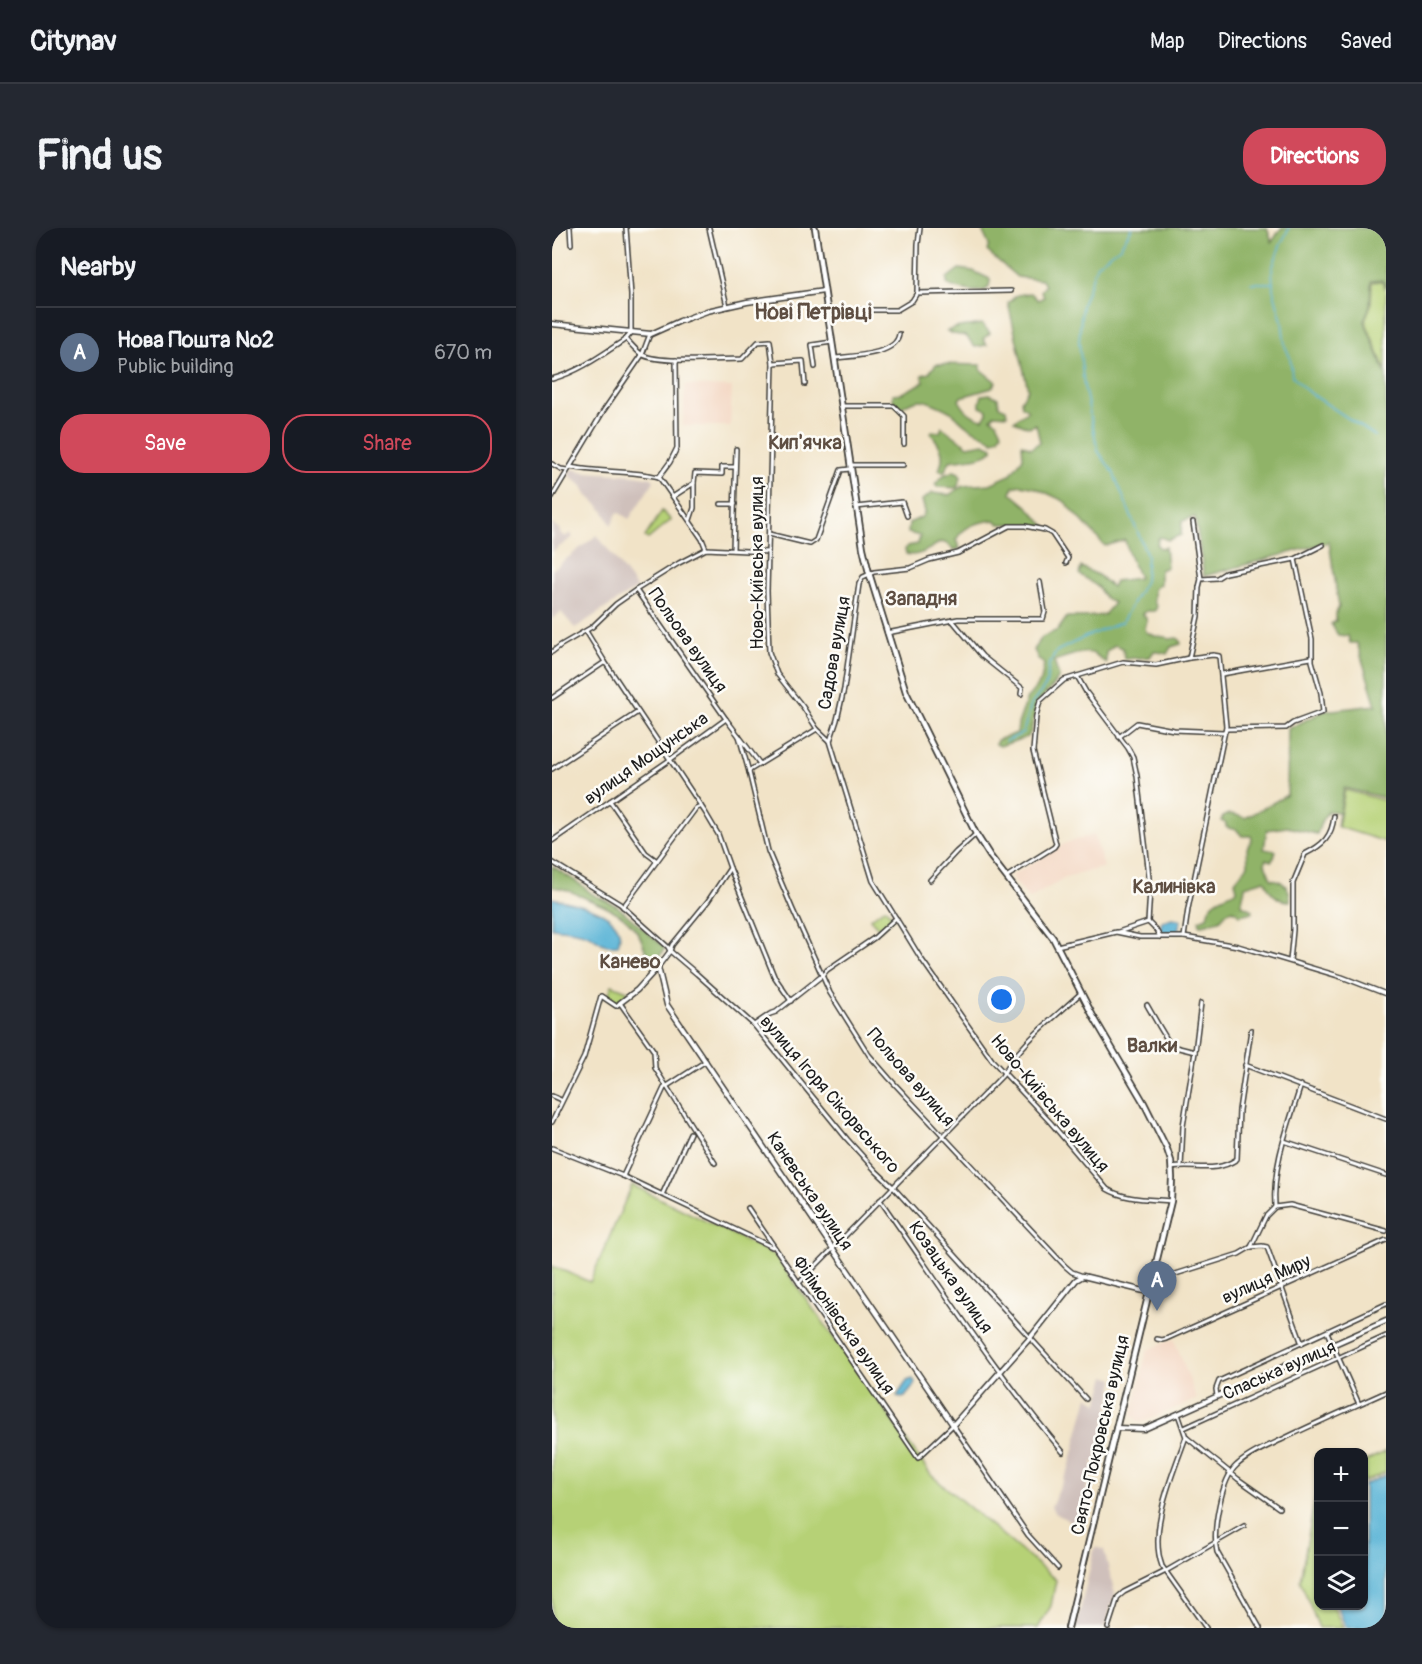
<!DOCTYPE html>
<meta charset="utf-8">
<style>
:root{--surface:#171b24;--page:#242831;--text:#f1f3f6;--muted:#9ea1a6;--line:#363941;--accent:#d1495b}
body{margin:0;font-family:Pangolin,sans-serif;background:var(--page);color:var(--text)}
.controls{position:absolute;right:18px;bottom:18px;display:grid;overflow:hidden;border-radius:12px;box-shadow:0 2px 4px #0004}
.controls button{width:54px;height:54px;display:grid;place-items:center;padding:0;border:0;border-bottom:2px solid var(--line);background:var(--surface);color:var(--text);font:30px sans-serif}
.you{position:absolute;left:450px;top:772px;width:21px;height:21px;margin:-15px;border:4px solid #fff;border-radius:50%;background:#1a73e8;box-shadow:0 0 0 9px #1a73e833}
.badge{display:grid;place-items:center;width:39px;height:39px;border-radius:50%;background:var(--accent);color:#fff;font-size:20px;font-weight:700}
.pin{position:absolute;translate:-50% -50px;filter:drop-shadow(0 2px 3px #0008)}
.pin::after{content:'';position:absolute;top:32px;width:21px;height:18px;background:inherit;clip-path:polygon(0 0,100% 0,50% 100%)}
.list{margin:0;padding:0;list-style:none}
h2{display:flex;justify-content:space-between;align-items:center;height:78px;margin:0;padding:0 24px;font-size:26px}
h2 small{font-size:20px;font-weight:400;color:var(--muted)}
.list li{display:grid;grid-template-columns:39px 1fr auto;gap:18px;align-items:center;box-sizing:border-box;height:90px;padding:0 24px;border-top:2px solid var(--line)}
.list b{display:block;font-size:22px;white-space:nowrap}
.list p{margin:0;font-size:20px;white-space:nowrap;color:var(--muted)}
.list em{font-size:20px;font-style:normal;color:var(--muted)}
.actions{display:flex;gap:12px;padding:18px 24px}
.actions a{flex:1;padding:14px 0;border:2px solid var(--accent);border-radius:24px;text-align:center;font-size:21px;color:var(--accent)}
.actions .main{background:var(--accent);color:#fff}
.icon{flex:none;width:33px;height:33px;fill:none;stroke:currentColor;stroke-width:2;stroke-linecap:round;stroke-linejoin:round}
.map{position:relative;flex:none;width:834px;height:1400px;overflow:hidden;border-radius:24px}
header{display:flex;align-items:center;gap:36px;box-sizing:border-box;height:84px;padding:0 30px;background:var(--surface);border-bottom:2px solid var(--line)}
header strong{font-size:28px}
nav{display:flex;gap:33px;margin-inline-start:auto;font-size:21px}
.intro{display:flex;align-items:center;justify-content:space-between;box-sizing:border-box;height:144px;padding:0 36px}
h1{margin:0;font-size:42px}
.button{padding:15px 27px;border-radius:24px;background:var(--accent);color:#fff;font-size:21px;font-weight:700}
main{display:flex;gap:36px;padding:0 36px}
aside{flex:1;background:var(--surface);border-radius:24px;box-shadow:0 2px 4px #0004}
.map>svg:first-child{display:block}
.built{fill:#f3d4bf}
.industrial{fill:#cfc0bb}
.green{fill:#b6d176;stroke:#697649;stroke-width:1.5}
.forest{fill:#90b367;stroke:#566842;stroke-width:1.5}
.water{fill:#57b2d5;stroke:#3a6778;stroke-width:1.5}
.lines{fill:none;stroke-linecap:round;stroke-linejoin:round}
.stream{stroke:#57b2d5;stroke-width:1.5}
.street-casing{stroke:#3c3a36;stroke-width:6}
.secondary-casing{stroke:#3c3a36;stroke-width:7}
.primary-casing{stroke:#3c3a36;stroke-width:8}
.street{stroke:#fff;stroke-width:3}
.secondary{stroke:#fff;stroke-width:4}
.primary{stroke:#fff;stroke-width:4.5}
.labels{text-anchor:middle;stroke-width:5;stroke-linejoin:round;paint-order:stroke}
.street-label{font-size:18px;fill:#1c1c1c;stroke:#fdfcf7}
.neighbourhood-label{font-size:20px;font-weight:bold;fill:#5e4e42;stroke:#fdfcf7}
.quarter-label{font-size:21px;font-weight:bold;fill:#5e4e42;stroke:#fdfcf7}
</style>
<header>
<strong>Citynav</strong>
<nav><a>Map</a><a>Directions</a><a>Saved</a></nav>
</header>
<div class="intro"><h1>Find us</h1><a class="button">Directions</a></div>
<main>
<aside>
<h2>Nearby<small></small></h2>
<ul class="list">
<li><span class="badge" style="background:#5c6f8a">A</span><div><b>Нова Пошта №2</b><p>Public building</p></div><em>670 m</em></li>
</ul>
<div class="actions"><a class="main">Save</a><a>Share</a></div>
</aside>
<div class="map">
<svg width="834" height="1400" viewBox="0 0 834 1400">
<rect width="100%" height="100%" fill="#fdfcf7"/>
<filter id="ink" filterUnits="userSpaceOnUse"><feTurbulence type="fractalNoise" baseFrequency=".0167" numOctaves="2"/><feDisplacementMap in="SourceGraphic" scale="12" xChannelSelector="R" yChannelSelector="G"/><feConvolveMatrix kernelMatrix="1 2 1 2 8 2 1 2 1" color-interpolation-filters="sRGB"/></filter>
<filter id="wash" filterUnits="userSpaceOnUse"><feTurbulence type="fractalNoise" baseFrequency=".008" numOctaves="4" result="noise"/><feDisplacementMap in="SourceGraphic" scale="24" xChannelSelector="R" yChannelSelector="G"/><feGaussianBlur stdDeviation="1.35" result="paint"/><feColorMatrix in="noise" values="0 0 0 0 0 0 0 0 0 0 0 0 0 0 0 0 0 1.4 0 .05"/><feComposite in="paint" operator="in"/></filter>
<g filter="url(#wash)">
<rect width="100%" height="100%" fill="#f1e3c7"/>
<g class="built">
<polygon points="133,157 180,159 178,198 131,198"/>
<polygon points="542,607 552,639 513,650 477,671 459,648 514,615"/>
<polygon points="622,1111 645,1171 588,1195 580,1187 595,1122"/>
</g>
<g class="industrial">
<polygon points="20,241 33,244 83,247 100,250 102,253 77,291 66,284 59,297 51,282 35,267 30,258 16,246"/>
<polygon points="0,296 8,301 8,305 13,309 18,305 21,309 0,324"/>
<polygon points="45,307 85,360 23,400 9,384 0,391 0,342"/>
<polygon points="554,1148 562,1151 560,1165 544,1234 541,1234 540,1237 543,1238 539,1254 537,1254 534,1261 536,1264 528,1299 503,1285 499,1279 517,1240 536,1168 546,1176"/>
<polygon points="543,1319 552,1322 563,1366 552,1400 524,1400"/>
</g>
<g class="green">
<polygon points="830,53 834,63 834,144 813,92 819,77 820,54"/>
<polygon points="110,283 119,292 96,311 93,309"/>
<polygon points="793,562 834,573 834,614 786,599"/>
<polygon points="333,680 342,690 328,702 318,691"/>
<polygon points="60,757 78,764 64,775 56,768"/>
<polygon points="80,957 223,1027 379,1247 504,1352 499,1378 486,1400 0,1400 0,1038 38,1054"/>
<polygon points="834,1223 834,1244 812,1254 812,1234"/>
<polygon points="766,1255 766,1378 781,1378 791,1400 767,1400 748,1352"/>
</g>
<g class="forest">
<path d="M429 0H715L720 14 729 0H834V60L830 52 819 53 818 78 812 92 834 147V570L792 560 785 599 787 584 776 583 770 592 765 606 735 599 715 602 712 621 724 623 722 630 719 633 714 631 713 636 719 651C731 652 739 660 738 673 725 673 717 664 713 652L693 658C693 665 689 671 690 677L700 682V685H696L688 687 681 682 675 684 668 692C661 693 655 697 648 697L647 692 655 689C657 670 673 670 685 662L683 653 696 637 695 620 700 611 699 608H690L684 601H680L674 599V595L669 593C672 582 685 587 693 590L735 567 736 501 772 483 824 477 805 415H798L796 408 786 407 779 396 784 393V385L787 379 777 314 652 348 643 289 630 293 629 307 616 312 608 309 606 311 605 317 608 320 613 319 615 339 608 342V356L602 361V374L605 378 603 383H595L591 386 595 392 593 399 594 404 603 408 614 409 617 411 625 410 628 412 629 416 619 419 615 426 602 423 598 429 572 431 571 420 563 417 554 424V435C549 432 547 428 542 426 533 421 512 430 502 433L507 449 502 457 485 475 479 503 476 509 448 518 444 516 445 512 465 505 466 496 475 470 489 453 492 436 487 432 482 422 490 409 506 402 515 389H533L552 387 562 375 553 370 546 359 527 346 529 339 546 347 560 359 563 353 587 350 576 324 573 312 553 318 512 273 484 260 469 257 461 259 459 265 476 279 494 299 473 296H447L443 292C427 294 412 297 404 312L408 321 401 322 396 316 389 314C378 320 367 330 354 326L353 321 355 318 366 316 368 308 356 305 357 295 370 289 373 284 370 272 380 265 397 267 411 258 438 256 458 247 471 230 470 216 479 220 488 214 484 196 477 199 462 193 476 182 470 178 469 173 476 161 456 75 465 67 479 65 486 72 492 69 489 63 493 58 490 52 465 49 435 23 437 17Z"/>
<path d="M407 41 421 43 438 51C438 55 438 58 435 61 427 66 402 61 395 56V50Z"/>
<path d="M430 96 438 105 431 111 435 117 423 119 414 108 401 106 395 103C406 97 418 99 430 96Z"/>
<path d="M384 136 429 137V142L444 154 440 160 409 169 407 172C412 182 420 189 431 191L435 185V182L428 179V174L430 167 438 166 446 170 447 178 454 181 455 187 443 186 439 190 445 194 450 204 447 210 441 213C434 207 425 205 417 199 410 195 405 188 399 184 392 180 375 172 368 172 361 172 355 176 350 179L344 178 341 171V166L350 165 372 154 370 147 377 145Z"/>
<path d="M390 199 416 218 432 215 441 219V222C429 232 413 230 398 233L392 244 387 242C394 225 389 219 379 205L380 203 388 204Z"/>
<polygon points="402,243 407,245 409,249 405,260 385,259 383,256 392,247"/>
<path d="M0 638 31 658 40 666 65 678 113 720 103 735C89 723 94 716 85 704 68 681 54 680 31 669 20 664 12 660 0 659Z"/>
</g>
<g class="water">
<path d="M0 670C21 675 78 684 66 717 51 719 51 715 39 708 29 702 12 702 0 700Z"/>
<path d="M620 690 626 691 629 693 625 704H610C606 700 610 697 610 693Z"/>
<path d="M361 1151 363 1155C361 1161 356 1164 353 1169L349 1170 345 1168 355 1153Z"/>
<polygon points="834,1247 834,1400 794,1400 785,1378 812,1378 812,1257"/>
</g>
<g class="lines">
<g class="stream">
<polyline points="737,0 728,18 720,41 721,61 730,93 733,118 738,129 740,148 755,163 823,208"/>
<polyline points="699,55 721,55"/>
<polyline points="454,513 471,505 479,477 494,457 497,436 505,423 533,409 570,394 593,353 595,327 561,244 546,223 532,158 527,114 530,77 545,36 568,19 580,0"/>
</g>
</g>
</g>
<g filter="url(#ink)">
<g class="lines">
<g class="street-casing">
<g id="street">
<polyline points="18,0 19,16"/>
<polyline points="157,0 175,78"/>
<polyline points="365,65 459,63"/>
<polyline points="275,82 345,82 360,73 365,65 366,16 368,0"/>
<path d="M74 111C79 116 85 124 91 127 108 136 168 131 190 131L206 114 218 113 221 135 215 363 217 424 225 446 251 479 265 501 278 513 321 653 344 690 368 729 440 832 499 895 555 961C573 972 598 971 619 973"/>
<path d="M283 130C300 128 345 127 347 106"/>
<polyline points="221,135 251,133 253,156"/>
<polyline points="263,139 260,117 280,114"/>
<path d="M0 151C27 144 51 126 74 111L79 105V67L74 0"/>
<polyline points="289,178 342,178 352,188 352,216"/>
<polyline points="0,236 9,241 15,242"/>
<polyline points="298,237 351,237"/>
<path d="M18 239C47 245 77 242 107 249L150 311 154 321"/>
<polyline points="107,249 118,234 125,220 124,132"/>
<polyline points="142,255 143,245 170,246 170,239 183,239"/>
<polyline points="122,268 142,255 142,280 138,292"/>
<polyline points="0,269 52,182 90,127 98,106"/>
<polyline points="169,276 183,276"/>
<polyline points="304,279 350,274 355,288"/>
<polyline points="217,306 258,316 264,312 289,242 298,241"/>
<polyline points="181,322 184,221"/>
<polyline points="649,351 665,350 673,345 743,331"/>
<polyline points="84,362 174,491 208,536"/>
<polyline points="400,392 430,428 470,460 469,466"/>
<polyline points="34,403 53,434 153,584 166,606 178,640 156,673 120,717 118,723 106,739"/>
<polyline points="335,405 406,391 491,391 493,384 488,354"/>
<polyline points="0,424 9,417 40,399 64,376 84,362 127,335 154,321 216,324"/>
<polyline points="637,430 646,388 647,359 649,351 641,294"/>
<polyline points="670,446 759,430"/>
<polyline points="525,448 534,464 576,520 581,529 585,548 596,639 598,662 596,694"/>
<polyline points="0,470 53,434"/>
<polyline points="265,501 198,542 197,544 216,623 240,680 278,765 317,827 337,850 513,1038 520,1044 531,1048"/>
<polyline points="187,508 197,544"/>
<polyline points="567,509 585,495 622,502 672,504 675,501 734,500 741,495 771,484 769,465 760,433 760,411 743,331 771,317"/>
<polyline points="278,513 285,492 292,461 307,356 311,349 322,344 358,340 377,332 406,325 457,298 473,298 493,302 500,306 516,330 514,335"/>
<polyline points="0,541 86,484"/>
<polyline points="58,573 94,625 105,633 144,580 149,578"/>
<polyline points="0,613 119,531 174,491"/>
<polyline points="0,634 68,676 116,719 118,723 145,746 202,797 295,911 324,943 341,959 534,1171"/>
<polyline points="178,640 222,748 239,773"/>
<polyline points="454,649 502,619 504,616 481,523 484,488 488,473 512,452 571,434 604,437 637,430 661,427 667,428 674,498 636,681 632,709"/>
<polyline points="378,652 404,624 424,606"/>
<polyline points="71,679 105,633"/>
<polyline points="596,694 604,702 608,709"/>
<polyline points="566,704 596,694"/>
<polyline points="505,718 564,704 588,709 632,709 686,718 790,749 834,766"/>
<path d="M738 733 741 702V655L753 626C771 617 780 609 782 588"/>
<polyline points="595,777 607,798 619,818 643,824"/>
<polyline points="202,797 218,786 224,784 271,747 275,742 322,710 344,690"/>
<polyline points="693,837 834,891"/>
<polyline points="0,868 9,872"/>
<polyline points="0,894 32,829 49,768 64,778 68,775 102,823 103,840 163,935"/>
<polyline points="732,913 834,947"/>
<polyline points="0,920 71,948 220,1019"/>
<polyline points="629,939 631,898 643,824 649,775"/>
<path d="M620 940C642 936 663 946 685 931L687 882 699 802"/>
<polyline points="71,948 112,860 154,833"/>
<polyline points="110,967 138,905"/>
<path d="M328 972C388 1057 444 1145 511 1224"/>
<path d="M723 979C720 938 737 896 749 857"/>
<polyline points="196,980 366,1230 401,1197 476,1307 506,1340"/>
<polyline points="699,1019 710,1018 715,1019 750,1116"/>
<polyline points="601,1047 614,1049 687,1026 699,1019 714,988 723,979 738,977 834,1003"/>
<path d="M247 1055 450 848C468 815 502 790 529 765"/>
<polyline points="775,1104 807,1176"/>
<polyline points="605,1111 610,1112 614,1111 834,1012"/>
<polyline points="665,1168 664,1161 667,1153 834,1076"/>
<polyline points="626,1186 634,1209 686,1251 727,1280"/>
<polyline points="632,1200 834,1108"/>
<path d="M634 1209C621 1245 596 1301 610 1338L654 1400"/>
<polyline points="556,1400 566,1369 572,1364 614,1343 692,1298"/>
<path d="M708 1400 665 1324C660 1303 669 1251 685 1237 697 1226 714 1219 729 1212 763 1195 799 1180 834 1164"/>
</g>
</g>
<g class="secondary-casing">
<g id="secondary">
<polyline points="0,96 99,106 128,93 155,83 195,74 272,63"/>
<polyline points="106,739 115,777 401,1197 478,1110 524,1052 531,1048 596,1064"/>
<polyline points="68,775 85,762 105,740"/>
<polyline points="564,1200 592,1201 834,1093"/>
</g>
</g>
<g class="primary-casing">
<polyline id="primary" points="263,0 311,320 317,345 354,464 424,606 438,628 501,710 541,788 592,875 615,921 619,933 620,950 619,973 516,1400"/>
</g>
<use href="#street" class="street"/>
<use href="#secondary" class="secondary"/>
<use href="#primary" class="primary"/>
</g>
</g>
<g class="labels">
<g class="street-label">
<text transform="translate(205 335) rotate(-90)" y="6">Ново-Київська вулиця</text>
<text transform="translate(136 412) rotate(55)" y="6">Польова вулиця</text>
<text transform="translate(282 425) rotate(-80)" y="6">Садова вулиця</text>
<text transform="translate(94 530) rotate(-35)" y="6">вулиця Мощунська</text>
<text transform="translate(359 849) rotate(49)" y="6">Польова вулиця</text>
<text transform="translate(278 866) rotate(49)" y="6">вулиця Ігоря Сікорвського</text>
<text transform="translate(498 875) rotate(50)" y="6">Ново-Київська вулиця</text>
<text transform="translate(258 963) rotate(56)" y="6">Каневська вулиця</text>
<text transform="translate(399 1049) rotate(55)" y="6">Козацька вулиця</text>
<text transform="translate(714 1051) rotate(-24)" y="6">вулиця Миру</text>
<text transform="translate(292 1097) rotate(55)" y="6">Філімонівська вулиця</text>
<text transform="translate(727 1142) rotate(-24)" y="6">Спаська вулиця</text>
<text transform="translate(548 1207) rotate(-77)" y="6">Свято-Покровська вулиця</text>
</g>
<g class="neighbourhood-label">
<text x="253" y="221">Кип'ячка</text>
<text x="369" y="377">Западня</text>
<text x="622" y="665">Калинівка</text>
<text x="78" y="740">Канево</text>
<text x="600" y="824">Валки</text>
</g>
<g class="quarter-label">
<text x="261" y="91">Нові Петрівці</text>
</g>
</g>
</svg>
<div class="controls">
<button>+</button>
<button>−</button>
<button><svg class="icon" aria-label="layers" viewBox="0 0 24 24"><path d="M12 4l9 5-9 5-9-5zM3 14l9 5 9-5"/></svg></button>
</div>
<div class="you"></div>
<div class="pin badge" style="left:605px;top:1083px;background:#5c6f8a">A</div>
</div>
</main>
